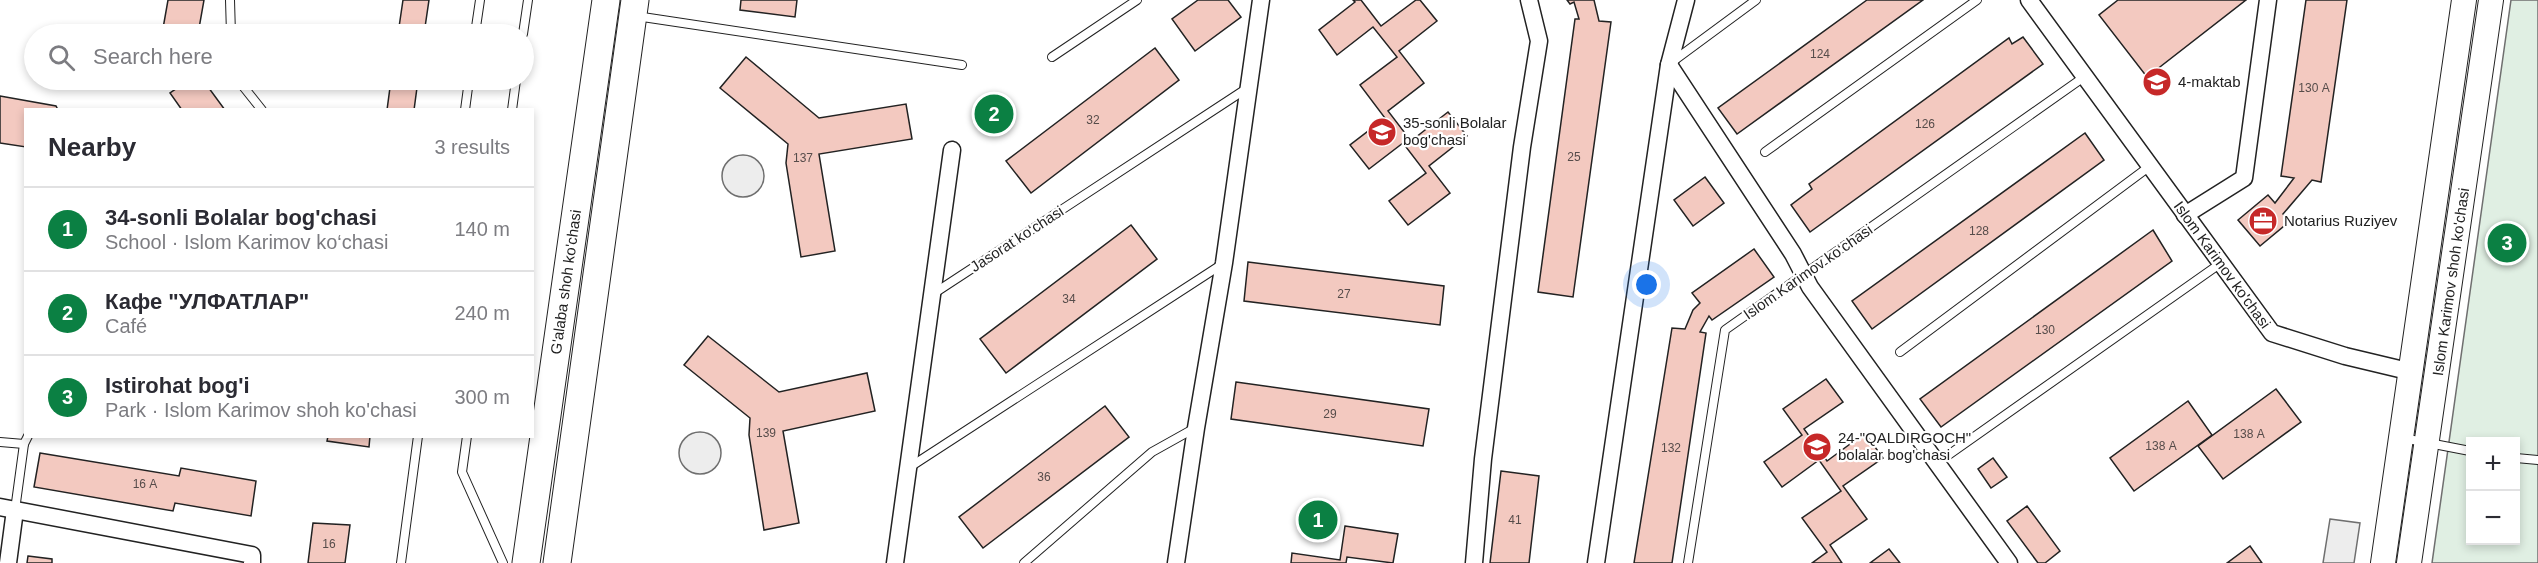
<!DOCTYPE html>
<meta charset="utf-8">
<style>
:root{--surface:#fff;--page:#f2f2f3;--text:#2b2b33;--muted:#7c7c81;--line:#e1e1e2;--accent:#0b8043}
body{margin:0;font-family:Helvetica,sans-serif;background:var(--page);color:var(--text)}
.controls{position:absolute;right:18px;bottom:18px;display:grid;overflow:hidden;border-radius:0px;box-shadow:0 3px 9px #0003}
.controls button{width:54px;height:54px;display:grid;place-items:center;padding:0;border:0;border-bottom:2px solid var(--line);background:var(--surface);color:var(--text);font:30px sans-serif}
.you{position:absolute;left:1647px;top:285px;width:21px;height:21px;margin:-15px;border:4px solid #fff;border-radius:50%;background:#1a73e8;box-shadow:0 0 0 9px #1a73e833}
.badge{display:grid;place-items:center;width:39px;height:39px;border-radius:50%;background:var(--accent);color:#fff;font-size:20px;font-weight:700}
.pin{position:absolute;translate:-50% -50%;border:3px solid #fff;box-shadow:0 2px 6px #0006}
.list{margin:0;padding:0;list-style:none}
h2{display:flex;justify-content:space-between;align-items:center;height:78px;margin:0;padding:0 24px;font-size:26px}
h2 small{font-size:20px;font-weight:400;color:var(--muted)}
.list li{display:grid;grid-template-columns:39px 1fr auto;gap:18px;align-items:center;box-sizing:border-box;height:84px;padding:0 24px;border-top:2px solid var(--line)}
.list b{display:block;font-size:22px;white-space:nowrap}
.list p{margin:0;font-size:20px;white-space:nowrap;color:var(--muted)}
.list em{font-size:20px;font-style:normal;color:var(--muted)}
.icon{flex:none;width:33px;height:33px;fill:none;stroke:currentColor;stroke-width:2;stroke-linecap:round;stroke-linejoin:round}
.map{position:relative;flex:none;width:2538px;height:563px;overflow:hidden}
.search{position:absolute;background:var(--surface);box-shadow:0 3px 9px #0003;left:24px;top:24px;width:510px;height:66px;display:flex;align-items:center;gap:15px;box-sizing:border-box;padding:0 21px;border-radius:33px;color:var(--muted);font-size:22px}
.panel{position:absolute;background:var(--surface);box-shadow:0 3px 9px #0003;left:24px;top:108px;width:510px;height:330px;border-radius:0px}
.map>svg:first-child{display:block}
.green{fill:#e0efe3;stroke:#6f6f6f;stroke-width:1.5;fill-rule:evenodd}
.parking{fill:#ededed;stroke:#6f6f6f;stroke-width:1.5}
.building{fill:#f3c9c0;stroke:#222;stroke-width:1.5}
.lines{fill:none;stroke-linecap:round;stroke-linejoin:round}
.lane-casing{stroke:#222;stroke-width:10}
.street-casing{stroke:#222;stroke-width:19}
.secondary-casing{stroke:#222;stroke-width:26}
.primary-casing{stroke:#222;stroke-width:29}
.lane{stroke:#fff;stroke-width:8}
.street{stroke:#fff;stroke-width:16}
.secondary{stroke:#fff;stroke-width:24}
.primary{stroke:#fff;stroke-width:27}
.labels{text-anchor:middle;stroke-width:4.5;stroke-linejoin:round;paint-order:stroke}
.number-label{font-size:12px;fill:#564c4a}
.poi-label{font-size:15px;fill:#222;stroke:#fff;text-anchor:start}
.street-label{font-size:15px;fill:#222;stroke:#fff}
</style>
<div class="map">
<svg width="2538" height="563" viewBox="0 0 2538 563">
<rect width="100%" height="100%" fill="#fff"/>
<path class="green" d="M2511 0H2538V563H2432ZM2470 442H2516V540H2470Z"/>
<g class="parking">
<circle cx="743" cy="176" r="21"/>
<circle cx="700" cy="453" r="21"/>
<polygon points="2330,519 2360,523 2354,563 2323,563"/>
</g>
<g class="building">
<polygon points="168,0 204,0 198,34 162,34"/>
<polygon points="403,0 429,0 424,34 398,34"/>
<polygon points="741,0 797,0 795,17 740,10"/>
<polygon points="1198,0 1228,0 1241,17 1195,51 1172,19"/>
<polygon points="1353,0 1361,0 1381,26 1416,0 1420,0 1437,21 1399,51 1424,83 1388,111 1411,141 1448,112 1467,136 1429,166 1450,193 1408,225 1389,201 1426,173 1403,143 1369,169 1350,145 1385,118 1360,85 1397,57 1373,27 1337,55 1319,30 1355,2"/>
<polygon points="1567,0 1594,0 1599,21 1611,22 1573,297 1538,292 1575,19 1579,19 1574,2 1570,4"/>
<polygon points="1867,0 1923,0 1737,134 1718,108"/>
<polygon points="2118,0 2246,0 2147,77 2099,15"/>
<polygon points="2306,0 2347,0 2321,182 2312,180 2283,214 2290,221 2260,246 2238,220 2268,195 2275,203 2294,178 2281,176"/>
<polygon points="2023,37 2043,64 1810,232 1791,205 1812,189 1809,184 2009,38 2012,44"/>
<polygon points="1155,48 1179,80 1031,193 1006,161"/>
<polygon points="746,57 819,118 906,104 912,139 819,154 835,251 801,257 786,163 788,144 720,88"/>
<polygon points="180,80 203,80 225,110 182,110 170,93 183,84"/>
<polygon points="391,80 418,80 414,110 387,110"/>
<polygon points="0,96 56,106 58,110 26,110 26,147 0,143"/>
<polygon points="2085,133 2104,160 1872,329 1852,301"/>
<polygon points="1705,177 1724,203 1693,226 1674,200"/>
<polygon points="1131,225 1157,259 1006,373 980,339"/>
<polygon points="2153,230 2172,261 1941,427 1920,399"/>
<polygon points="1754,249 1774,277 1712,320 1709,316 1700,332 1706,333 1672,563 1634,563 1672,328 1685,329 1693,310 1700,303 1692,293"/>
<polygon points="1248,262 1444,286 1440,325 1244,301"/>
<polygon points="708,336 779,392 867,373 875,411 783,431 799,523 764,530 749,435 750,418 684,365"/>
<polygon points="1826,379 1843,402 1804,429 1827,461 1865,433 1883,458 1843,486 1867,519 1830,545 1842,563 1812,563 1827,552 1802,518 1841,491 1819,460 1782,487 1764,462 1802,435 1783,409"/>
<polygon points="1236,382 1429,409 1423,446 1231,419"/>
<polygon points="2276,389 2301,422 2223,479 2198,446"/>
<polygon points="2188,401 2212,435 2134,491 2110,458"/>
<polygon points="1105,406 1129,437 983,548 959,517"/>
<polygon points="328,436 370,436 369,447 327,441"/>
<polygon points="40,453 179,476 181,468 256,481 251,516 175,503 173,511 34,487"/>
<polygon points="1993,458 2007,477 1991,488 1978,469"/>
<polygon points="1501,471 1539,476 1529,563 1490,563"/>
<polygon points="2027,506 2060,551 2045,563 2038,563 2007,521"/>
<polygon points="313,523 350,525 345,563 308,563"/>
<polygon points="1345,526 1398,534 1393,563 1347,557 1346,563 1291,563 1292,553 1340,560"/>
<polygon points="2250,546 2262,563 2227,563"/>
<polygon points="1889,549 1900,563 1870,563"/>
<polygon points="28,556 52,559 52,563 27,563"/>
</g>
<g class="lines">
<g class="lane-casing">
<g id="lane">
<polyline points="230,0 231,34"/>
<polyline points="636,16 962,65"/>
<polyline points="475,34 480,0"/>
<polyline points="523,34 528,0"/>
<polyline points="1052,57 1137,0"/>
<polyline points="1672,62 1756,0"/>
<polyline points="238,80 262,110"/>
<polyline points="465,110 469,80"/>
<polyline points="512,110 516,80"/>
<polyline points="1765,152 1977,0"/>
<polyline points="933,294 1249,87"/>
<polyline points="1900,352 2150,166"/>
<polyline points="467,436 462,472 503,563"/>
<polyline points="2403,438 2470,451"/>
<polyline points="0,442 24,444"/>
<polyline points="2516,458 2538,460"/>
<polyline points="1937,463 2221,263"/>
<polyline points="910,467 1224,263"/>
<polyline points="15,510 24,444 28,436"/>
<polyline points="401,563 418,436"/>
<polyline points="1024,563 1152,452 1195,428"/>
<polyline points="1688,563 1725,330 2084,77"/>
</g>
</g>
<g class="street-casing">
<g id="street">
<polyline points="2029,0 2272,333 2345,356 2412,372"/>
<polyline points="1669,65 1793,254 1810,287 2009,563"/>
<polyline points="2185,215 2244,178 2268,0"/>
<polyline points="0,507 252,555 252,563"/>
<polyline points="8,563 15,510"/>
<polyline points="895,563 952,150"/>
<polyline points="1176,563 1196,428 1224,263 1261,0"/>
<polyline points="1474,563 1483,459 1522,147 1539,41 1529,0"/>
<polyline points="1596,563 1669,65 1686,0"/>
</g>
</g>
<g class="secondary-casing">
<g id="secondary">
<polyline points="2383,563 2464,0"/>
<polyline points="2409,563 2491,0"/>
</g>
</g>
<g class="primary-casing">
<g id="primary">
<polyline points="526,563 606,0"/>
<polyline points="557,563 635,0"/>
</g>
</g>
<use href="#lane" class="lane"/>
<use href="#street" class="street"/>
<use href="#secondary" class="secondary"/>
<use href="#primary" class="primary"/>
</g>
<defs>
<g id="school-disc" transform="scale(1.5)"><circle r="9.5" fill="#c62828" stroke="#fff"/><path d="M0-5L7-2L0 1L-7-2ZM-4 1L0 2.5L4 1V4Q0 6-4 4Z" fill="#fff"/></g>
<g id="office-disc" transform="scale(1.5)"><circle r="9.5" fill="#c62828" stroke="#fff"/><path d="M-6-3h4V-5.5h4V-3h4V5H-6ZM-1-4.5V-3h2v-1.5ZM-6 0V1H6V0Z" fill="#fff"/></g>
</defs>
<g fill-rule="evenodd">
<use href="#school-disc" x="2157" y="82"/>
<use href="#school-disc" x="1382" y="132"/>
<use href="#office-disc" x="2263" y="221"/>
<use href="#school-disc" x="1817" y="447"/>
</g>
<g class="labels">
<g class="number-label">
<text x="1820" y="58">124</text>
<text x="2314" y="92">130 А</text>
<text x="1093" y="124">32</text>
<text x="1925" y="128">126</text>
<text x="1574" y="161">25</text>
<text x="803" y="162">137</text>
<text x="1979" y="235">128</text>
<text x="1344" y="298">27</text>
<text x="1069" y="303">34</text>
<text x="2045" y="334">130</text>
<text x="1330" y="418">29</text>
<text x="766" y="437">139</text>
<text x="2249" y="438">138 А</text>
<text x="2161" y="450">138 А</text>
<text x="1671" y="452">132</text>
<text x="1044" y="481">36</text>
<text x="145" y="488">16 А</text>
<text x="1515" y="524">41</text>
<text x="329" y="548">16</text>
</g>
<g class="poi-label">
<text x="2178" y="87">4-maktab</text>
<text x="1403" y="128">35-sonli Bolalar<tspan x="1403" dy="17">bog'chasi</tspan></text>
<text x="2284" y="226">Notarius Ruziyev</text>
<text x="1838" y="443">24-"QALDIRGOCH"<tspan x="1838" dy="17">bolalar bog'chasi</tspan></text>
</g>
<g class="street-label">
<text transform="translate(1017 239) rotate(-33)" y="5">Jasorat ko‘chasi</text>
<text transform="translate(2222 265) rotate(54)" y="5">Islom Karimov ko'chasi</text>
<text transform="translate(1808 272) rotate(-35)" y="5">Islom Karimov ko‘chasi</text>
<text transform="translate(566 282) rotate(-82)" y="5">G'alaba shoh ko'chasi</text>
<text transform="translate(2451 282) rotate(-82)" y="5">Islom Karimov shoh ko'chasi</text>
</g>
</g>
</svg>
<div class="controls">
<button>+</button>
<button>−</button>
</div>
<div class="you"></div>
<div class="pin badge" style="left:1318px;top:520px">1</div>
<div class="pin badge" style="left:994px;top:114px">2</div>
<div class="pin badge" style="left:2507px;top:243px">3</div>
<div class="search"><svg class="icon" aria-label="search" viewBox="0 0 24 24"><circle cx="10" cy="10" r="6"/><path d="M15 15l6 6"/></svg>Search here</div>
<section class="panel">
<h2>Nearby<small>3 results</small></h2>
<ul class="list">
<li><span class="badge">1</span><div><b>34-sonli Bolalar bog'chasi</b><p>School · Islom Karimov ko‘chasi</p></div><em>140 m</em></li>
<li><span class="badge">2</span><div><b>Кафе &quot;УЛФАТЛАР&quot;</b><p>Café</p></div><em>240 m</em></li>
<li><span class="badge">3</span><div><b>Istirohat bog'i</b><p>Park · Islom Karimov shoh ko'chasi</p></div><em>300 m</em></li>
</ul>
</section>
</div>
